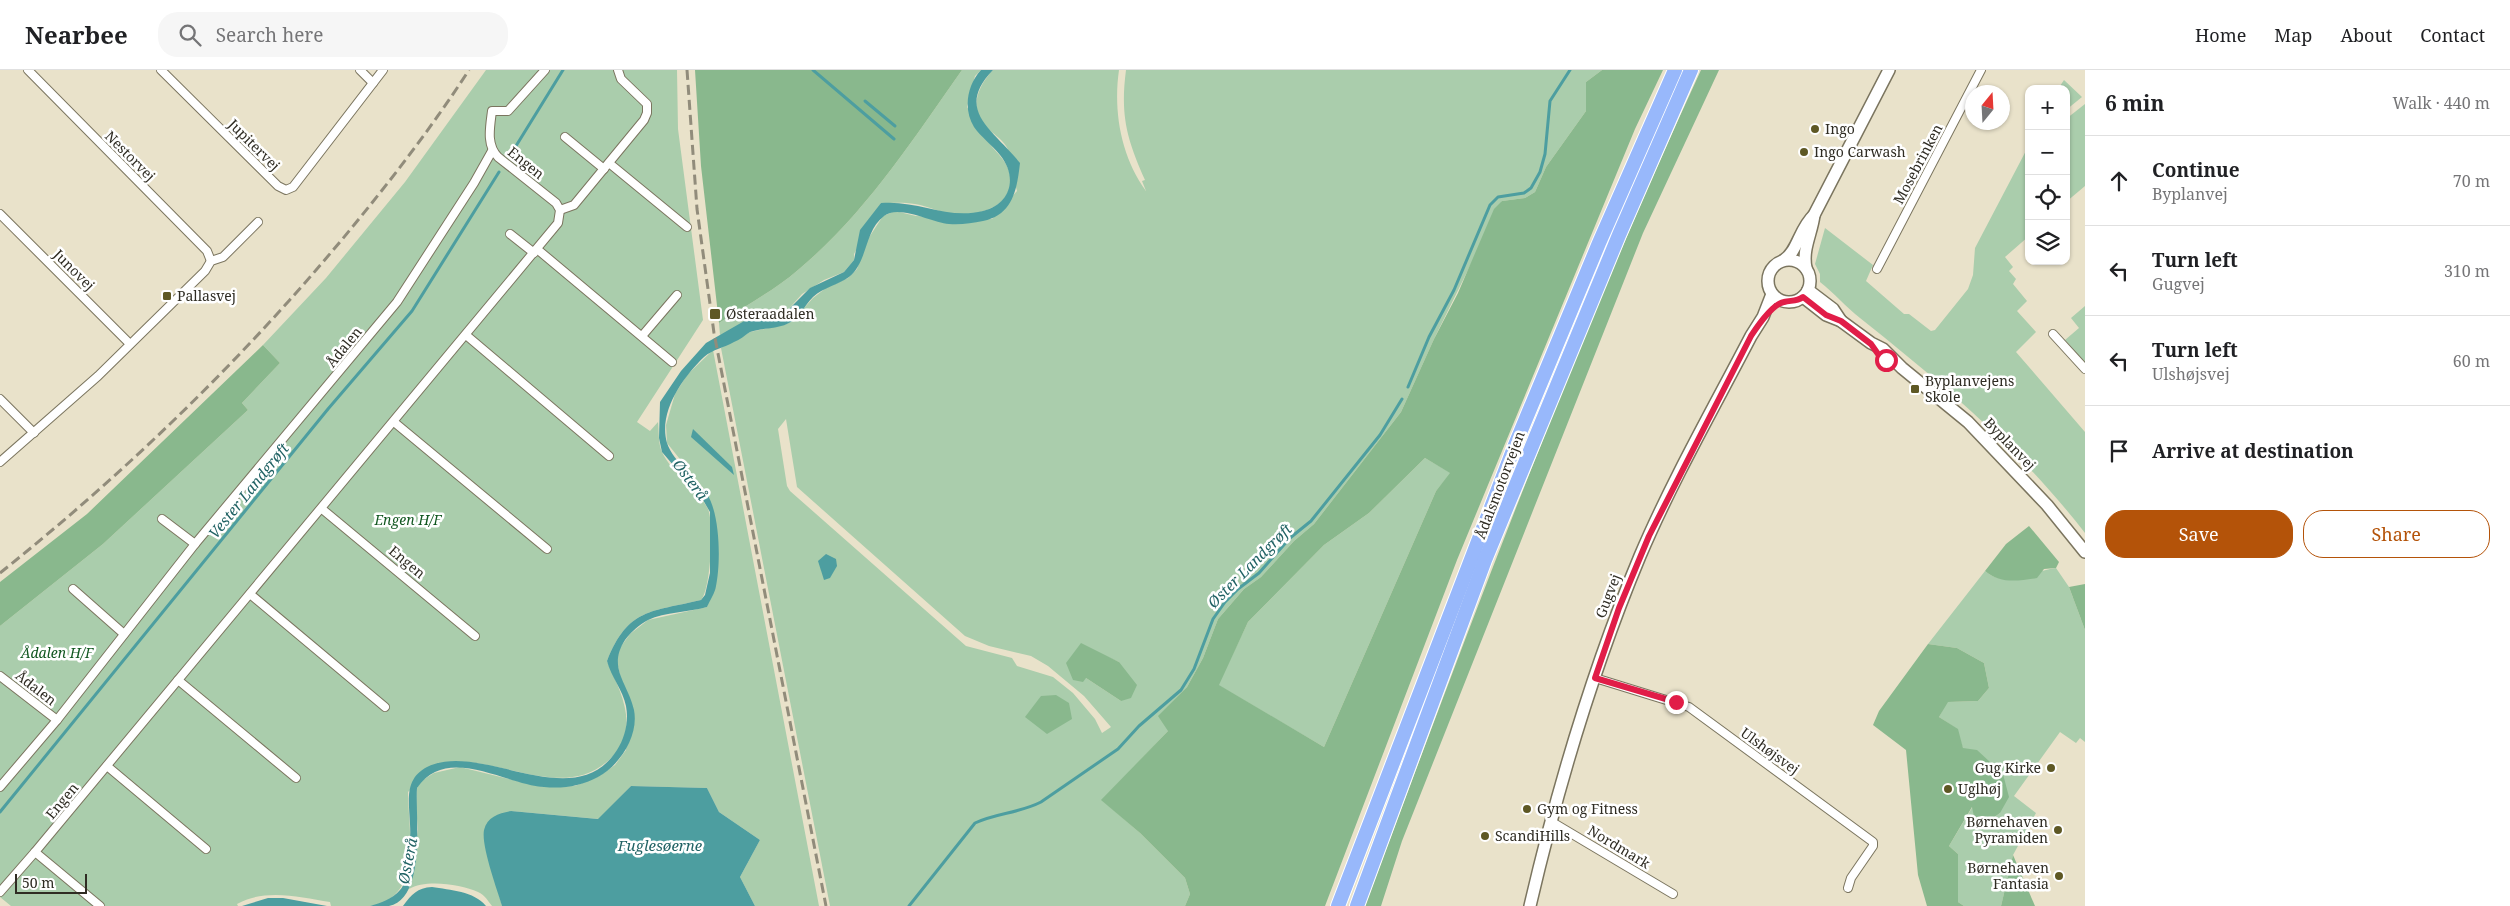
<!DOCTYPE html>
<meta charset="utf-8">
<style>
:root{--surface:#fff;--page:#f6f6f6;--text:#202124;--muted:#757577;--line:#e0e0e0;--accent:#b45309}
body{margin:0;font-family:"Noto Serif",serif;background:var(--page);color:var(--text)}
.controls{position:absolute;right:15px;top:15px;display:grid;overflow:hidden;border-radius:10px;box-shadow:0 1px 4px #0004}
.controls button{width:45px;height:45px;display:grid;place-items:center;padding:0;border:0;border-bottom:1px solid var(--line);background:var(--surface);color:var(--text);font:25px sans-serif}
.compass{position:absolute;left:1965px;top:15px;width:45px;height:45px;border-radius:50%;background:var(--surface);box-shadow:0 1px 4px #0004;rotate:18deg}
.scale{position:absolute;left:15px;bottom:12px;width:72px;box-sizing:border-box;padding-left:5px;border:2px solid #2f2c23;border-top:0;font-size:14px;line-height:18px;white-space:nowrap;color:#2f2c23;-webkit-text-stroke:4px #fff;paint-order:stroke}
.stop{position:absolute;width:15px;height:15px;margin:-11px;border:4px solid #e11d48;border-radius:50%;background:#fff}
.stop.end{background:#e11d48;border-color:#fff;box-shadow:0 1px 5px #0008}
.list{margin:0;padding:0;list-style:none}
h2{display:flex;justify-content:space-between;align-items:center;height:65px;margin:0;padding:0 20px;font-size:21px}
h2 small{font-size:16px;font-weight:400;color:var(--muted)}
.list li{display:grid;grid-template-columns:32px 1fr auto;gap:15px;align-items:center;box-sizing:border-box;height:90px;padding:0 20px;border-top:1px solid var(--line)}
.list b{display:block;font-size:19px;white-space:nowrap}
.list p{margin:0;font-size:16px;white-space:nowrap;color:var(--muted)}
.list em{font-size:16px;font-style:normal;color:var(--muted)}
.actions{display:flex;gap:10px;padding:15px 20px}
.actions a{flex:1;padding:11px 0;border:1px solid var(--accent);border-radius:20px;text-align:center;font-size:18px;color:var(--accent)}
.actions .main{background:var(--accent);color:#fff}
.icon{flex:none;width:28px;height:28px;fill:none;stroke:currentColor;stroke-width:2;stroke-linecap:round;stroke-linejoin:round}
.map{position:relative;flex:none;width:2085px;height:836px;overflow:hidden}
header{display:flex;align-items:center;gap:30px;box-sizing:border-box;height:70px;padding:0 25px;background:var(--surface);border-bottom:1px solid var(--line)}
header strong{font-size:24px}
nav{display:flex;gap:28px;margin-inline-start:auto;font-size:18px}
.search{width:350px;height:45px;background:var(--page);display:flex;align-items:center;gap:12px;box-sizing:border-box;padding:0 18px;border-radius:20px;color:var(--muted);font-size:19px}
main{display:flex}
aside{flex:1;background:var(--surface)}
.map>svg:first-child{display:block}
.green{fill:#aacdac;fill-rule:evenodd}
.forest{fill:#89b88d;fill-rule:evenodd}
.water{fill:#4d9ea0}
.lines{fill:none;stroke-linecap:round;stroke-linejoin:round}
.stream{stroke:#4d9ea0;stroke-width:3}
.street-casing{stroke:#7b755f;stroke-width:10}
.secondary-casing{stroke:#7b755f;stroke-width:14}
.highway-casing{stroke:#fff;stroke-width:16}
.street{stroke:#fff;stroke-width:8}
.secondary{stroke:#fff;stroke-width:11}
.highway{stroke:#98b8fb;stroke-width:14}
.rail{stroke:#918c7b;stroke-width:3;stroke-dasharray:10 5;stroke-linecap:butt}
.route{stroke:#e11d48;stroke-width:6}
.poi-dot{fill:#5e5824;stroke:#fff;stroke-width:2}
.labels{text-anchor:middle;stroke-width:5;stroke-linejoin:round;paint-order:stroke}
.poi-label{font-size:14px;fill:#2f2c23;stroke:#fff;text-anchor:start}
.street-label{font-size:14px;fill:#2f2c23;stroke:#fff}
.park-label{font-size:14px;font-style:italic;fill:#115720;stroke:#fff}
.water-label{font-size:15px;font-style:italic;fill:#206264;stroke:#fff}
</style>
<header>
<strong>Nearbee</strong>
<div class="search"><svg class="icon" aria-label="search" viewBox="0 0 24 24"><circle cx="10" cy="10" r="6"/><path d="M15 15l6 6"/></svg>Search here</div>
<nav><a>Home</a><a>Map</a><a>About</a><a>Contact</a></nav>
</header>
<main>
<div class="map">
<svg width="2085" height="836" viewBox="0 0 2085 836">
<rect width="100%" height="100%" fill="#e9e2ca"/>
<g class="green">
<path d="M486 0H677L678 59 703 250 637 352 650 361 658 352C659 361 658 373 662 382 672 404 697 417 708 439 714 452 711 519 701 530 651 542 628 538 607 591 620 621 641 658 612 687 566 734 501 686 447 692 438 693 416 715 408 722 408 759 424 829 370 836 357 836 344 836 331 836L330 832C299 827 266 818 237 834L238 836H11L0 827V556L103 474 248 340 242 333 280 293 263 275 326 208 405 112Z"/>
<path d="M962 0H981L975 6 967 37C974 48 980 60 987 70 994 81 1005 88 1009 101 1018 134 982 146 956 144 942 144 929 136 915 134 904 132 892 133 881 133L854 184V190L844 202 824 210 802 224 786 242 774 247H762L720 265 719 253C745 236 775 220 798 200 865 144 912 71 962 0Z"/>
<path d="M993 0H1119C1113 41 1121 87 1146 121L1142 111 1145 110C1127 69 1120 46 1126 0H1602L1586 12V41L1546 97 1535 122 1525 128 1502 131 1434 269 1401 342 1314 454 1294 471 1261 507 1244 519 1218 549 1203 588 1187 617 1159 646 1169 660 1102 730 1140 763 1185 808 1190 824 1185 836H830L721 278 750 262 787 254 796 247 813 228 826 218 848 208 857 199 866 172 883 146 895 141 916 146 992 149 1017 121C1014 110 1012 84 1006 76 1002 69 992 63 986 57 968 39 978 16 993 0ZM786 349 797 417 965 566 989 576 1031 586 1048 596 1084 626 1111 657 1102 663 1095 649 1073 623 1053 607 1017 596 1012 588 966 576 790 421 787 416 778 359ZM1103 585 1119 592 1121 631 1086 608Z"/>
<polygon points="2064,10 2082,27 2066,40 2066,19 2058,19"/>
<polygon points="2085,34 2085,116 2066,132 2066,49"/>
<path d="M2029 75V166L2005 187 2013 197 2009 201 2016 209 2013 214 2027 231 2017 241 2036 262 2016 282 2085 362V463C2019 378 1943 314 1860 248 1846 237 1834 223 1820 212V204L1815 194 1825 158 1873 195 1866 211 1904 244H1909L1931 261 1935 260 1968 219 1973 205 1975 178Z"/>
<polygon points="2085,236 2085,293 2065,270 2079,258 2071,248"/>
<path d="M713 280 819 836H755L740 807 760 770 719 742 707 718 631 716 599 749 511 741 484 760 486 775 502 836H492C488 831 485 825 478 822 461 814 425 809 409 819L418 760 416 737 417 718 421 711 434 703 460 697 542 717 575 716 599 706 615 695 626 680 630 629 621 610 617 592 619 579 630 564 648 550 707 537 718 491 707 423 667 373 666 355 675 324 687 305Z"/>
<polygon points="1425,388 1451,403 1436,421 1324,677 1218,615 1248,552 1324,475 1369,443"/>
<path d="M2056 498 2069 517 2085 560V672L2080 668 2076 673 2060 662 2014 726 2036 743 2013 785 2001 836H1964L1958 832V784L1949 776 1973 736 1974 747 1989 751 2000 743 1963 679 1957 659 1939 647 1947 632 1978 631 1989 618 1984 593 1957 578 1928 574 1985 501C2006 519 2032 501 2056 498Z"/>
</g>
<g class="forest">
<path d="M695 0H962C912 71 865 144 798 200 775 220 745 236 719 253L701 96Z"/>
<path d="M1602 0H1663L1635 59 1457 490 1325 836H1185L1190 824 1185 808 1140 763 1101 730 1168 661 1158 646 1187 617 1203 588 1218 549 1244 519 1261 507 1294 471 1314 454 1401 342 1434 269 1458 223 1494 139 1502 131 1525 128 1535 122 1546 97 1586 41V12ZM1425 388 1450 403 1436 421 1324 677 1219 615 1248 552 1324 475 1369 443Z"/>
<path d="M1701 0H1719L1643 163 1402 771 1381 836H1365C1470 555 1575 272 1701 0Z"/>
<polygon points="263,275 280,293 242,333 248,340 103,474 0,556 0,512 87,444"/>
<path d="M2029 456 2059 492 2056 498 2044 499 2037 508C2018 511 2000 514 1985 501L2006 474Z"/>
<polygon points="2085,514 2085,560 2069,517"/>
<polygon points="1081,573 1119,592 1137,615 1131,628 1121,631 1086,608 1083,612 1073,610 1066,593"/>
<polygon points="1928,574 1957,578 1984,593 1989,618 1978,631 1948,632 1939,647 1958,659 1963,678 1977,680 2003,704 2009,727 2000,743 1989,751 1974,747 1972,737 1949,776 1958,784 1958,832 1964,836 1927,836 1918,805 1906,680 1873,655 1879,641"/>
<polygon points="1056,625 1069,633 1072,649 1047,664 1025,647 1041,626"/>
<polygon points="2013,785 2035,836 2001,836"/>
</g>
<g class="water">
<path d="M981 0H993C953 41 995 61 1020 93 1017 119 1013 145 983 151 972 153 961 155 949 154 932 153 899 134 884 146 864 161 868 192 849 207 838 215 824 217 813 227 804 236 799 249 787 254 776 259 762 258 750 262 745 265 740 270 734 272 724 278 713 279 704 287 683 307 658 342 667 373 674 393 696 407 707 424 720 444 721 492 716 516 715 523 710 530 707 537 689 542 665 542 648 550 640 554 631 562 625 570 607 598 628 613 634 640 639 666 620 695 598 707 581 716 563 719 544 717 504 714 447 674 417 718 415 745 427 828 389 836 384 836 376 836 370 836 381 833 392 829 400 820 405 815 406 806 407 799 409 784 411 769 410 754 409 731 404 709 427 697 481 670 574 747 617 680 625 668 629 651 626 636 623 620 611 607 607 591 628 538 651 542 701 530L705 525 710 503V442L703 430 662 382 659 368 660 332 681 301 706 273 746 250 774 247 786 242 810 218 844 202 854 190 860 160 881 133C919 130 947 150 983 141 1011 134 1018 107 1000 85 992 75 981 67 974 57 963 39 967 15 981 0Z"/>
<polygon points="693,359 732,397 734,405 691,367"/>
<polygon points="826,484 836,489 837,496 830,508 824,510 818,491"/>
<path d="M631 716 707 718 719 742 760 770 740 807 755 836H502C497 819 481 776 484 760 487 747 499 743 511 741L598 749Z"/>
<path d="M432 817C450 820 474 821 486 836H403C412 824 417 818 432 817Z"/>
<polygon points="268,828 283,828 327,836 242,836"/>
</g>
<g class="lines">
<g class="stream">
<polyline points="813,0 894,69"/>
<polyline points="865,31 895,56"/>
<polyline points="511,84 563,0"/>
<polyline points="1408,317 1429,267 1454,220 1490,135 1498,127 1524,123 1531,118 1540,102 1545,84 1550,31 1570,0"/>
<polyline points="0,742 328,339 412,241 499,102"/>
<path d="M909 836 975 753C996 743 1020 743 1041 732L1118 679 1139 656 1181 620 1194 599 1213 549 1225 532 1238 519 1259 503 1290 468 1311 451 1380 365 1402 329"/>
</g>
<g class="street-casing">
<g id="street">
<polyline points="28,0 207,181 211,191"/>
<polyline points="161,0 278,116 286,120 293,117 383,0"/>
<polyline points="360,0 373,13"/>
<polyline points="565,67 604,99"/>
<polyline points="609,93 687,157"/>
<polyline points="560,140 574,135 644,50 647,43 647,34 621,9 618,0"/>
<polyline points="0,144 130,274"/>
<polyline points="510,164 534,183"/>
<polyline points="537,179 672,292"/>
<polyline points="1877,199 1981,0"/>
<polyline points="2053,264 2085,299"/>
<polyline points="466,265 609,386"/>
<polyline points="642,266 677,225"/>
<polyline points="0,329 34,363"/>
<polyline points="394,352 547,479"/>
<polyline points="0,392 98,306 205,201 211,191 223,187 258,152"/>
<polyline points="322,439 475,566"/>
<polyline points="162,449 195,474"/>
<polyline points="73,519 124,564"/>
<polyline points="250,524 385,637"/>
<polyline points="0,606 57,650"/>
<polyline points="1595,608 1689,637 1873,772 1873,776 1851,808 1848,818"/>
<polyline points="178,610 296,708"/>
<polyline points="107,696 206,779"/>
<polyline points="0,717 57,650 195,474 397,232 474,113 492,81"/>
<polyline points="1552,752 1673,824"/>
<polyline points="0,822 35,782"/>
<path d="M100 836 35 782 558 153 560 140 556 133 498 87C486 75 490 57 492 41H508L545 0"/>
</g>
</g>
<g class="secondary-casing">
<g id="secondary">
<circle cx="1789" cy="211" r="21"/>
<path d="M1784 190C1798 181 1799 159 1814 145L1889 0"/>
<path d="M1806 198C1802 179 1812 163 1814 145"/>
<polyline points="1808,220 1833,239 1841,251"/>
<polyline points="1803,227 1826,245 1841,251 1871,273 1883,279 1902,298 1968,352 2047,435 2085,482"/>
<path d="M1530 836C1557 720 1594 596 1640 486 1672 411 1713 339 1751 266L1763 247 1772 224"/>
</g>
</g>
<g class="highway-casing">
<g id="highway">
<polyline points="1338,836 1515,375 1599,173 1675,0"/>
<polyline points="1357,836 1485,490 1619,165 1691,0"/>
</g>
</g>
<use href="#street" class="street"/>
<use href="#secondary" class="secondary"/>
<use href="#highway" class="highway"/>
<g class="rail">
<polyline points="687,0 697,139 714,263 826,836"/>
<path d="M0 503C130 399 249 283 354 155 395 105 434 54 469 0"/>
</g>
</g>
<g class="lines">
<path class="route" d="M1676 632 1595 608 1619 538 1649 466 1751 266C1757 257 1772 234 1784 232 1791 230 1796 232 1803 227L1826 245 1841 251 1871 274 1878 284 1886 290"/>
</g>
<g class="poi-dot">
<circle cx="1815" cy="59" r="5"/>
<circle cx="1804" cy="82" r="5"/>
<rect x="162" y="221" width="10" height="10" rx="2.5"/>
<rect x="709" y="238" width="12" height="12" rx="2.5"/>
<rect x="1910" y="314" width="10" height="10" rx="2.5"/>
<circle cx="2051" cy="698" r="5"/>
<circle cx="1948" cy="719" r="5"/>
<circle cx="1527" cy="739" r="5"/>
<circle cx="2058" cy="760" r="5"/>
<circle cx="1485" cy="766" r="5"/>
<circle cx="2059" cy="806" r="5"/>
</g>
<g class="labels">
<g class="poi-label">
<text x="1825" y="64">Ingo</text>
<text x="1814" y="87">Ingo Carwash</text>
<text x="177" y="231">Pallasvej</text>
<text x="726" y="249">Østeraadalen</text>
<text x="1925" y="316">Byplanvejens<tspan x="1925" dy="16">Skole</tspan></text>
<text x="2041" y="703" text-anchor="end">Gug Kirke</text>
<text x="1958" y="724">Uglhøj</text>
<text x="1537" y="744">Gym og Fitness</text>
<text x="2048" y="757" text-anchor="end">Børnehaven<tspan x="2048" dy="16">Pyramiden</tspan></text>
<text x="1495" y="771">ScandiHills</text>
<text x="2049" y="803" text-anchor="end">Børnehaven<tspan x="2049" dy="16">Fantasia</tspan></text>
</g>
<g class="street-label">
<text transform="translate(254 75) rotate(45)" y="5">Jupitervej</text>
<text transform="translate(130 86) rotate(45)" y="5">Nestorvej</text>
<text transform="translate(526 93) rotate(39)" y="5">Engen</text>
<text transform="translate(1918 94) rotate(-62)" y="5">Mosebrinken</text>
<text transform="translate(74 200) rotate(45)" y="5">Junovej</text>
<text transform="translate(344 277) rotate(-51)" y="5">Ådalen</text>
<text transform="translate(2010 374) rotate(46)" y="5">Byplanvej</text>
<text transform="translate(1500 415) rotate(-69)" y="5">Ådalsmotorvejen</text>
<text transform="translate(407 492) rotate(40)" y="5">Engen</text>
<text transform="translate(1608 526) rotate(-69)" y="5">Gugvej</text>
<text transform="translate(36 618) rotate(38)" y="5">Ådalen</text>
<text transform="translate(1770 681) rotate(36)" y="5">Ulshøjsvej</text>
<text transform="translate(62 731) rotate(-50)" y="5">Engen</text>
<text transform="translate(1619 777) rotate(31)" y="5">Nordmark</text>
</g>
<g class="park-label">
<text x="408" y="455">Engen H/F</text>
<text x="57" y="588">Ådalen H/F</text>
</g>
<g class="water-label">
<text transform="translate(690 410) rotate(53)" y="5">Østerå</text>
<text transform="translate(249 421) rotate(-51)" y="5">Vester Landgrøft</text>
<text transform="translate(1250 496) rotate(-45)" y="5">Øster Landgrøft</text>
<text x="660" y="781">Fuglesøerne</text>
<text transform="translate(408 791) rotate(-79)" y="5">Østerå</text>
</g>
</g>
</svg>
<div class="controls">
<button>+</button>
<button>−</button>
<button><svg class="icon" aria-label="locate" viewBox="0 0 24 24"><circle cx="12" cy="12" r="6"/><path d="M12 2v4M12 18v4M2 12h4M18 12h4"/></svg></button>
<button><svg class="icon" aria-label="layers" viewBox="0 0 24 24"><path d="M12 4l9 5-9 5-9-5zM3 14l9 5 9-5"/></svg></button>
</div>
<svg class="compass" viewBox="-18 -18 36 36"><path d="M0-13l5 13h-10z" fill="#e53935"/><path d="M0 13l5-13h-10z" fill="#757577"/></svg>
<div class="scale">50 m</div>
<div class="stop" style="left:1886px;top:290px"></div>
<div class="stop end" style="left:1676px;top:632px"></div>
</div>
<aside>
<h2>6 min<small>Walk · 440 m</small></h2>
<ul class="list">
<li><svg class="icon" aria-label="ahead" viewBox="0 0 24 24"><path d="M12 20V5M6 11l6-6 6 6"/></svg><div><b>Continue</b><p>Byplanvej</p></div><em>70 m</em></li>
<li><svg class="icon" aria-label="left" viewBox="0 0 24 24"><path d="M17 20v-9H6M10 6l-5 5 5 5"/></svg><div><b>Turn left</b><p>Gugvej</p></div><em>310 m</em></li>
<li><svg class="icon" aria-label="left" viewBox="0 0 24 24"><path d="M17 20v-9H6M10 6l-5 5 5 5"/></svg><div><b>Turn left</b><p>Ulshøjsvej</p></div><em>60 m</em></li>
<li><svg class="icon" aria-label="arrive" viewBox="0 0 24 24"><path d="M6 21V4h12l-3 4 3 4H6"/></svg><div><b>Arrive at destination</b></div></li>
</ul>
<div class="actions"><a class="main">Save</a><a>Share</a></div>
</aside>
</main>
